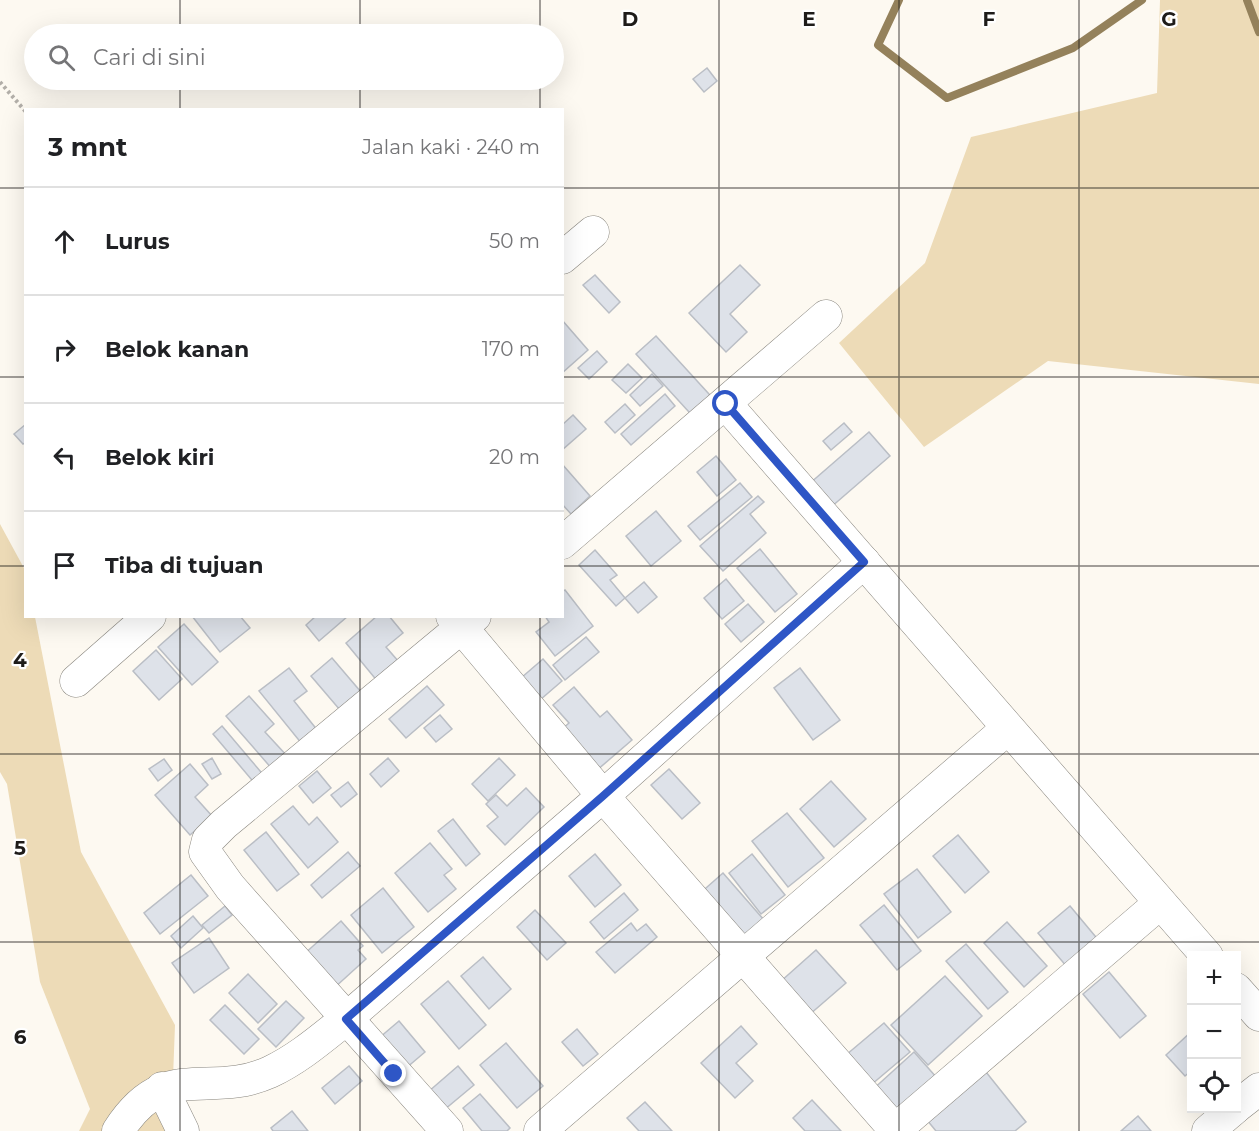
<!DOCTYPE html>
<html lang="id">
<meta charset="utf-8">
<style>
:root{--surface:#fff;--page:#f6f6f6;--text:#202124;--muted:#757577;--line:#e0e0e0}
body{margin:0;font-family:Montserrat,sans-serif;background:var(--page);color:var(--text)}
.controls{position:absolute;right:18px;bottom:18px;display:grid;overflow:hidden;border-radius:0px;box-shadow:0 6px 24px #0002}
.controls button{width:54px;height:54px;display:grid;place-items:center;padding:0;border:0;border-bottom:2px solid var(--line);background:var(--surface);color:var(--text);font:30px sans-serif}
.stop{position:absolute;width:18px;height:18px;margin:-14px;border:4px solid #2e56c6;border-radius:50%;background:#fff}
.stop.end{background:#2e56c6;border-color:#fff;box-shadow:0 2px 6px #0008}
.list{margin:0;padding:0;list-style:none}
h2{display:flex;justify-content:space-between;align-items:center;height:78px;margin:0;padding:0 24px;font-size:26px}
h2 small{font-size:20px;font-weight:400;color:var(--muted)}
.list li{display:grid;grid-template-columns:39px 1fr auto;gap:18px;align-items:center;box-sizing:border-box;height:108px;padding:0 24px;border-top:2px solid var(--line)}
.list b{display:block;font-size:22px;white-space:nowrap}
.list em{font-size:20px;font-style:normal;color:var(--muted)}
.icon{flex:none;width:33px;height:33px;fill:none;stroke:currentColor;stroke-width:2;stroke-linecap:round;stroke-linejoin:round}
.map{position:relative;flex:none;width:1259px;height:1131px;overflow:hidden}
.search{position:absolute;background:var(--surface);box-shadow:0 6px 24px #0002;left:24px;top:24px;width:540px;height:66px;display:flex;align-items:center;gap:15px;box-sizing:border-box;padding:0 21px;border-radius:33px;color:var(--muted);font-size:22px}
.panel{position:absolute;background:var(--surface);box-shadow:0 6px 24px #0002;left:24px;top:108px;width:540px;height:510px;border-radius:0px}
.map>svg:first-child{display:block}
.green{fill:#eddbb7}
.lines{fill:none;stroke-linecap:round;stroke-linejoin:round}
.stream{stroke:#94815b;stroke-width:8}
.building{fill:#dee2e9;stroke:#babec5;stroke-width:1.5}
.minor-casing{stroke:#88857e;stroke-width:33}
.path{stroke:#b2aea8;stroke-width:4;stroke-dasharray:3 3;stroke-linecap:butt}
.minor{stroke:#fff;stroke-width:32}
.route{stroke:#2e56c6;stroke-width:8}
.grid{fill:none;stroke:#1e1c1a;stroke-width:1.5;stroke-opacity:0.55}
.grid-label{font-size:20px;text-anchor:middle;font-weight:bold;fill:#1e1c1a;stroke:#fff;stroke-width:4.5;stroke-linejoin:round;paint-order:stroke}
</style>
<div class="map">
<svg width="1259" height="1131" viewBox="0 0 1259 1131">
<rect width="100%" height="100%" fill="#fdf9f1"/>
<g class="green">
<polygon points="1160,0 1259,0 1259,384 1048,361 924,447 839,343 925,263 971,137 1157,93"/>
<polygon points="0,524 25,570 26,616 35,617 81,852 175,1025 171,1131 79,1131 90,1109 40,982 7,784 0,772"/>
</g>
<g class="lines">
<g class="stream">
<polyline points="899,0 878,45 947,98 1073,48 1142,0"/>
<polyline points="1247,0 1259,32"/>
</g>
</g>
<g class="building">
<polygon points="707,68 717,81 704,92 693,79"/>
<polygon points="740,265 760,285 730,314 747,332 726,352 689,313"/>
<polygon points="595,275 620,302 609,313 583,285"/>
<polygon points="562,320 588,350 562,373"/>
<polygon points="656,336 719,405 699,423 636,354"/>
<polygon points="597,351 607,362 589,379 578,368"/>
<polygon points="628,364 642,378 626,393 612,380"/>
<polygon points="652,374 663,386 640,406 630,395"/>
<polygon points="665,394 675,406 631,445 621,434"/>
<polygon points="625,404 635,415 615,433 605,422"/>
<polygon points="573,415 586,429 562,450 562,425"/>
<polygon points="844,423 852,432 831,450 823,441"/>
<polygon points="26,424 26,442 23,444 14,434"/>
<polygon points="869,432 890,456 830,508 809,484"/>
<polygon points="716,456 736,480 717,496 697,472"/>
<polygon points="562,464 590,496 571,514 562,504"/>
<polygon points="740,483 752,497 700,540 688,526"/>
<polygon points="758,496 764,502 750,514 766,533 723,571 700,546"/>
<polygon points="656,511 681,541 651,566 626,536"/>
<polygon points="760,549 797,594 775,612 737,568"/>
<polygon points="595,550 617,575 610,580 625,598 616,606 579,565"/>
<polygon points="726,579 744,601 722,619 704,598"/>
<polygon points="644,582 657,597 638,613 625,598"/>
<polygon points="565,590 593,626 555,656 536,632 549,622 545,616 562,616 562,592"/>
<polygon points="748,604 764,622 741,642 725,624"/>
<polygon points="192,616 240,616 250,628 220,652"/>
<polygon points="316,616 348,616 319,641 306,625"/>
<polygon points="377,616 389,616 403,633 386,647 405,669 383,688 346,643"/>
<polygon points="184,624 218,662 192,685 158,647"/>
<polygon points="586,637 599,652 565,680 553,665"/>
<polygon points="156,650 182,679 159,700 133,671"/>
<polygon points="332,658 361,692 340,710 311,676"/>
<polygon points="543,659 562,681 533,706 514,684"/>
<polygon points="289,668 307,691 294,701 318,731 302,744 259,691"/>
<polygon points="800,668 840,720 813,740 774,688"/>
<polygon points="427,686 444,705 406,738 389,719"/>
<polygon points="574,687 600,717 607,711 632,740 596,771 561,730 569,723 553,705"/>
<polygon points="249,696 274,724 265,732 288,757 273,770 226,716"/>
<polygon points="440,715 452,729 436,742 424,728"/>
<polygon points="222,726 266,778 257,786 213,734"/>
<polygon points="212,758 221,774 212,779 202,764"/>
<polygon points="388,758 399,771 381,787 370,774"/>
<polygon points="499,758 515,775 488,801 472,784"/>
<polygon points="164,759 172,770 158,781 149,769"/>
<polygon points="190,764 208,785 195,797 212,816 190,835 155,795"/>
<polygon points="669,769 700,803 682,819 651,785"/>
<polygon points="317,771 331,788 313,803 299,786"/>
<polygon points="831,781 866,819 834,847 800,809"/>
<polygon points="348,782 357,794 341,807 331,795"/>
<polygon points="526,788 544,807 505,845 487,826 498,817 486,804 496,795 507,806"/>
<polygon points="293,806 309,825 317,817 338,842 308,868 271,824"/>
<polygon points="787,813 824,858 788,887 752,841"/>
<polygon points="453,819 480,854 466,866 438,831"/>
<polygon points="266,832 299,874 277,891 244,850"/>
<polygon points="958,835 989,872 965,893 933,856"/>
<polygon points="430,843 452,869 444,875 456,889 428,912 395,873"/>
<polygon points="348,852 360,866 322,898 311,885"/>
<polygon points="595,854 621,885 595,907 569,876"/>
<polygon points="752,854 785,895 761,914 729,873"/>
<polygon points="917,869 951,912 918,938 884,894"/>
<polygon points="723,873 764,920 737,942 698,895"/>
<polygon points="191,875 208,896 160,934 144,913"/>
<polygon points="383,888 414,927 382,953 351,915"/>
<polygon points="624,893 638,910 604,939 590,922"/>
<polygon points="884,905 921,951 897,970 860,925"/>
<polygon points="225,906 232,915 209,933 202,925"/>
<polygon points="1070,906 1100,942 1068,968 1038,933"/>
<polygon points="535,910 566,943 547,960 517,927"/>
<polygon points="193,916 203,928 181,948 171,936"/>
<polygon points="341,921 363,946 358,950 366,959 333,989 303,955"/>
<polygon points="1007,922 1047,966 1024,987 984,943"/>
<polygon points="631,923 637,931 646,924 657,937 615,973 596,952"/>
<polygon points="209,938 229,968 194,993 172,963"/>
<polygon points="966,944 1008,992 988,1009 946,961"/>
<polygon points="816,950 846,983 809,1015 780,982"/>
<polygon points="483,957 511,989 489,1009 461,976"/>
<polygon points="1109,972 1146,1016 1120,1038 1083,994"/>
<polygon points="248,974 277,1004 258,1023 229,993"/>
<polygon points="945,976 982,1016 928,1065 891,1025"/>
<polygon points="448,981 486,1025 459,1049 421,1004"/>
<polygon points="286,1001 304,1018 276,1047 258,1029"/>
<polygon points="225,1005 259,1039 244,1054 210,1020"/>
<polygon points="399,1021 425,1052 405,1069 379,1038"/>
<polygon points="884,1023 910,1052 865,1090 840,1060"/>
<polygon points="741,1026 757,1044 736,1063 753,1081 735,1098 701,1063"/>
<polygon points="577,1029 598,1054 583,1066 562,1042"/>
<polygon points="1192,1031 1192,1070 1185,1076 1166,1055"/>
<polygon points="506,1043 543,1086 517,1108 480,1065"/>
<polygon points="914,1052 937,1078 893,1117 870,1092"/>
<polygon points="349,1066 362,1081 335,1104 322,1088"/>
<polygon points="458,1066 474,1085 444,1110 428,1092"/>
<polygon points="986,1072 1026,1122 1015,1131 936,1131 927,1120"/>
<polygon points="480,1094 510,1128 507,1131 482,1131 463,1108"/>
<polygon points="812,1100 841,1131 805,1131 793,1118"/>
<polygon points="645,1102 672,1131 639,1131 627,1118"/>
<polygon points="292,1111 308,1131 273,1131 271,1128"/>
<polygon points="1138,1116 1151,1131 1121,1131"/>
</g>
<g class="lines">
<g class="minor-casing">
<g id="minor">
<polyline points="562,258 593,232"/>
<polyline points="726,404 1207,956"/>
<polyline points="562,543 826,316"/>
<polyline points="452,616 603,796 896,1131"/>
<polyline points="76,681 150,616"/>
<polyline points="1236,989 1259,1015"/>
<polyline points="162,1088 183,1131"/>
<polyline points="1236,1107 1259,1089"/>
<path d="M118 1131C165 1057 208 1100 270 1072 298 1059 322 1038 346 1019L603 796 864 562"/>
<polyline points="447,1131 230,887 205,852 208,840 224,824 475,616"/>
<polyline points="540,1131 1007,729"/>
<polyline points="894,1131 1160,903"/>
<polyline points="1208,1131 1235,1108"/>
</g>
</g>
<polyline class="path" points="0,82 26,112"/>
<use href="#minor" class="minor"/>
</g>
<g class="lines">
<polyline class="route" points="394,1074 346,1019 603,796 864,562 726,404"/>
</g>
<path class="grid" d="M180 0V34M360 0V34M540 0V34M719 0V1131M899 0V1131M1079 0V1131M180 80V110M360 80V110M540 80V110M0 188H26M562 188H1259M0 377H26M562 377H1259M0 566H26M562 566H1259M180 616V1131M360 616V1131M540 616V1131M0 754H1259M0 942H1259"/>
<g class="grid-label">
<text x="630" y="26">D</text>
<text x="809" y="26">E</text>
<text x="989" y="26">F</text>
<text x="1169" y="26">G</text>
<text x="20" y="667">4</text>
<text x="20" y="855">5</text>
<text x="20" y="1044">6</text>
</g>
</svg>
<div class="controls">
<button>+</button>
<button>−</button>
<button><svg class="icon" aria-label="locate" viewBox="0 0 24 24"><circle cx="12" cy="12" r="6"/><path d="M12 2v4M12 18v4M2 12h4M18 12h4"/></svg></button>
</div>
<div class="stop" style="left:726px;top:404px"></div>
<div class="stop end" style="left:394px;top:1074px"></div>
<div class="search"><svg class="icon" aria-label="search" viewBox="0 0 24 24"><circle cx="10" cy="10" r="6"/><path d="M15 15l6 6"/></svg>Cari di sini</div>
<section class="panel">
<h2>3 mnt<small>Jalan kaki · 240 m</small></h2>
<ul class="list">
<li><svg class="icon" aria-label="ahead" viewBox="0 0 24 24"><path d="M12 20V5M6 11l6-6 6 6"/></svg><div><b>Lurus</b></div><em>50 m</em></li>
<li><svg class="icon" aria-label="right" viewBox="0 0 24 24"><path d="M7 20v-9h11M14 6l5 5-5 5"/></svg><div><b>Belok kanan</b></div><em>170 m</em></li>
<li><svg class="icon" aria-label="left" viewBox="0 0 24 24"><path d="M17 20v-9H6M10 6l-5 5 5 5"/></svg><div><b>Belok kiri</b></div><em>20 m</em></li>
<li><svg class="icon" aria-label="arrive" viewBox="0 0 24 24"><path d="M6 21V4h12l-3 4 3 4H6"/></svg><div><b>Tiba di tujuan</b></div></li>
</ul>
</section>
</div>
